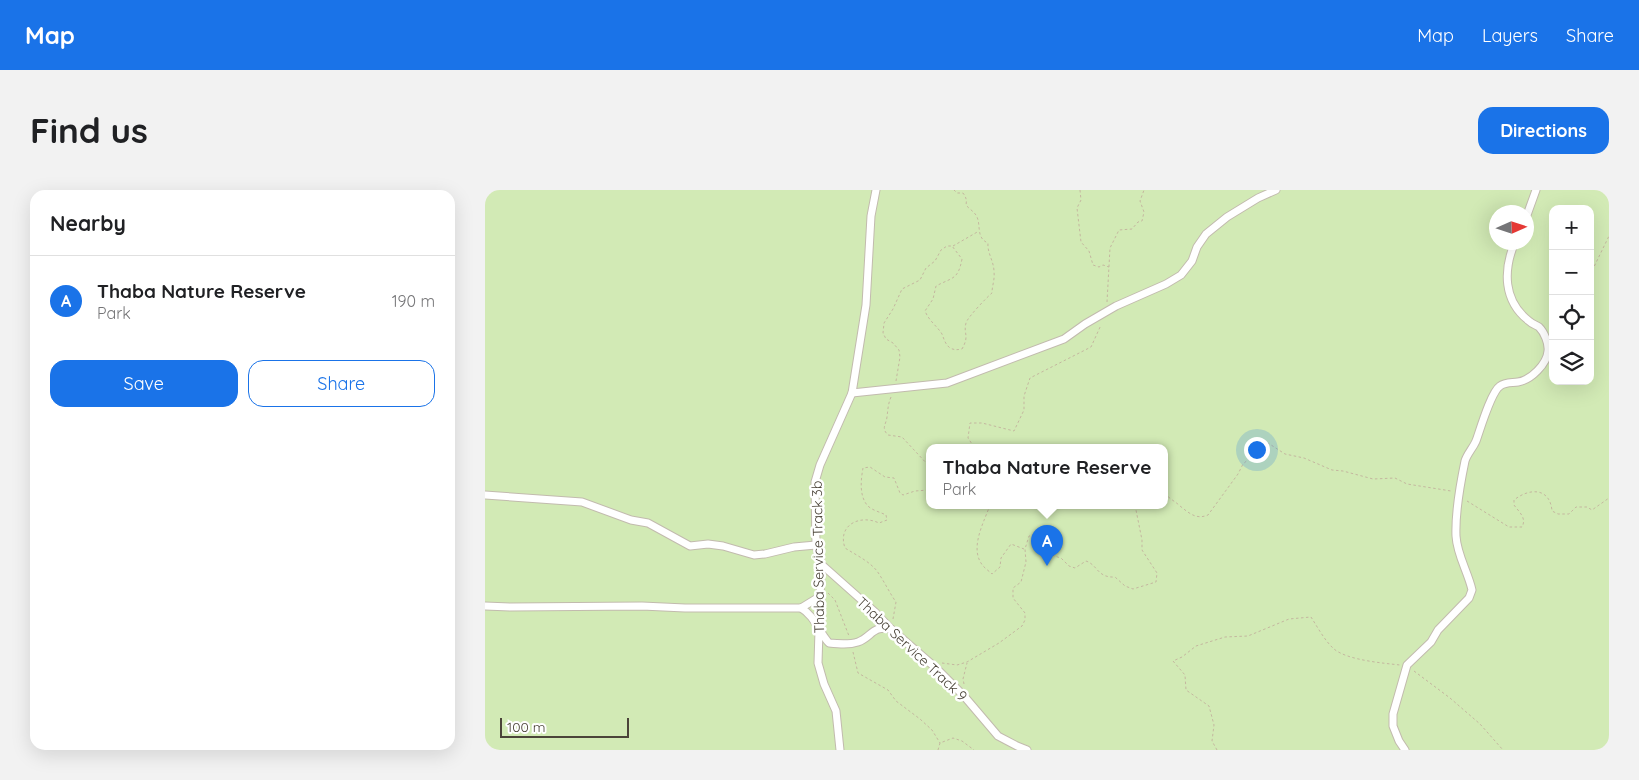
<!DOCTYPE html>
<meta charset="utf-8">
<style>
:root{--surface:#fff;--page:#f2f2f2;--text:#202124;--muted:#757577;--line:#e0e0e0;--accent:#1a73e8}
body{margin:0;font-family:Quicksand,sans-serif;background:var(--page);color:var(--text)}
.controls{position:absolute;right:15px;top:15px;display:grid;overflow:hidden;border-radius:10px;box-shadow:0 5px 20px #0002}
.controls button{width:45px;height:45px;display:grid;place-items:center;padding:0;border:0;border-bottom:1px solid var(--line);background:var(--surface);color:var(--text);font:25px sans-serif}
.compass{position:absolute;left:1004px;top:15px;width:45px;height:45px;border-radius:50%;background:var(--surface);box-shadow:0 5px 20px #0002;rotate:87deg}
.scale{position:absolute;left:15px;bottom:12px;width:129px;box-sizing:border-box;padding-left:5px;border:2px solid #4b4439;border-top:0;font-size:14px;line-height:18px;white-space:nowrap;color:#4b4439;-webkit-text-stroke:4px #fff;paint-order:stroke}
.you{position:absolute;left:771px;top:259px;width:18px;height:18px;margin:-12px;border:4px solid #fff;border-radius:50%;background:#1a73e8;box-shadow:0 0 0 8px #1a73e833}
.badge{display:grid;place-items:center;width:32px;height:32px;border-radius:50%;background:var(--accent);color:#fff;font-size:16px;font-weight:700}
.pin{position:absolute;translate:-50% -41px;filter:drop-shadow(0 1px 2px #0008)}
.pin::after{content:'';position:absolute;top:26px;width:18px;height:15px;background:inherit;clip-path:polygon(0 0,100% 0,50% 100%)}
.popup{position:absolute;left:441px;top:254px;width:242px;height:65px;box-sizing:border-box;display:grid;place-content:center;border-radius:10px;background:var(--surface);filter:drop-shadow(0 1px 4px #0005);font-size:16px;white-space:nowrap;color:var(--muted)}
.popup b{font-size:19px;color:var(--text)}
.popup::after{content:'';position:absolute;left:50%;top:100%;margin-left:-10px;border:10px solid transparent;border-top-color:var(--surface)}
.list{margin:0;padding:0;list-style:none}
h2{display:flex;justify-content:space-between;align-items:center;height:65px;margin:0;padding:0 20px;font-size:21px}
h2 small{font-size:16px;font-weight:400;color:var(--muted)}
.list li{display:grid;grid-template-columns:32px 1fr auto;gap:15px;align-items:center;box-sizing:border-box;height:90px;padding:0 20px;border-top:1px solid var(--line)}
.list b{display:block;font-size:19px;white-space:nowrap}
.list p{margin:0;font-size:16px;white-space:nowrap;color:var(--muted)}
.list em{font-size:16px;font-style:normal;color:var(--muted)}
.actions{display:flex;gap:10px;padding:15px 20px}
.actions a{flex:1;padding:11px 0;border:1px solid var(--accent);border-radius:15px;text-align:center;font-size:18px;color:var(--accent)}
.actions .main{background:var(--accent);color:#fff}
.icon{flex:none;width:28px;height:28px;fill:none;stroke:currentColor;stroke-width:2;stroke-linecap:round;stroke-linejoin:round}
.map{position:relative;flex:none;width:1124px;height:560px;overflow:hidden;border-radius:15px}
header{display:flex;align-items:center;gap:30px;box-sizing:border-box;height:70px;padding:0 25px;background:var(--accent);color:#fff}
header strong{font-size:24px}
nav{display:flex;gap:28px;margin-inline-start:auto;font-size:18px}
.intro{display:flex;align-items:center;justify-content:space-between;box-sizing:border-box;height:120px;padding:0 30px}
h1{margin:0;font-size:35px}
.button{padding:12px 22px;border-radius:15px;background:var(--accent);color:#fff;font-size:18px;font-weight:700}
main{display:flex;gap:30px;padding:0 30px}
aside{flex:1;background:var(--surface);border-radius:15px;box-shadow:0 5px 20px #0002}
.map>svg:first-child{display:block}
.green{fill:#d2eab5;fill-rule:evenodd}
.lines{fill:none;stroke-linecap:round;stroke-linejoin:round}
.minor-casing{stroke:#c2bbae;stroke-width:9}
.path{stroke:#c4b79f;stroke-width:1;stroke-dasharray:2.5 2.5;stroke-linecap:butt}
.minor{stroke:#fff;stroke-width:7}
.labels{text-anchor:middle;stroke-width:5;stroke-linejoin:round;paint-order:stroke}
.street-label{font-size:14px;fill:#4b4439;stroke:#fff}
</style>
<header>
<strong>Map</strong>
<nav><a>Map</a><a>Layers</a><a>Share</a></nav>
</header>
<div class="intro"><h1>Find us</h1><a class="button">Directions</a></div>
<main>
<aside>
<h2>Nearby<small></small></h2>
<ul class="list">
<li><span class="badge">A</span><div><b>Thaba Nature Reserve</b><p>Park</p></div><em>190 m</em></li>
</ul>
<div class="actions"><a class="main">Save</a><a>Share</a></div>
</aside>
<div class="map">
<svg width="1124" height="560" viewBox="0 0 1124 560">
<rect width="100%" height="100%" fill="#f6f3ec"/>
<path class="green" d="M0 0H1124V560H0ZM1068 19H1105V191H1068ZM1012 22H1042V52H1012ZM444 257H680V315H444Z"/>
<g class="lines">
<g class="minor-casing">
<g id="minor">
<polyline points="1042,25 1051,0"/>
<polyline points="367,203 462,193 579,149 600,134 631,116 681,94 696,85 707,71 712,57 721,44 742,27 773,8 791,0"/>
<polyline points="0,305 97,312 146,330 163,333 205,356 223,354 238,356 269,365 280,364 309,357 331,355"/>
<polyline points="336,374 390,422 406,439 451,478 479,506 513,546 532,556 542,560"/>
<polyline points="0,416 25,417 157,416 200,418 316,418 334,407"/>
<path d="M316 418C330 426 333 441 344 453 354 454 364 455 373 452 387 447 387 435 406 439"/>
<polyline points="355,560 351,521 339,494 333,473 336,374 331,355 330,292 335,275 367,203 381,115 386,26 391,0"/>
<path d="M920 560 914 551 908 536V524L922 475 946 452 953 440 984 408 987 400C983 382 972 365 971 346 970 321 975 295 980 271 982 264 988 258 991 251 995 240 1006 202 1015 196 1020 192 1027 193 1033 192 1046 190 1062 174 1063 161 1064 153 1059 142 1054 137 1051 135 1047 134 1044 131 1018 111 1018 80 1030 52"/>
</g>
</g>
<g class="path">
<polyline points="595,0 596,10 592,18 596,52 604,61 608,75 614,77 618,75 624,77"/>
<polyline points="468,56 494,41"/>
<polyline points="1105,85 1124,46"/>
<polyline points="622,112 625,58 634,40 647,39 653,32 657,31 659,22 655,11 659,0"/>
<path d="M1105 135C1106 146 1111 165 1105 175"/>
<path d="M411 191 415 167 414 160 408 153 401 149 398 143 399 133 408 119 417 99 435 90 441 78 450 71 456 60 462 56H467L477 69C473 90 468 87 451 96L448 109 440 121C444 131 452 136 457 144 459 149 460 154 465 158 469 160 472 160 477 159 485 145 478 144 481 133 482 128 502 107 507 103 507 96 510 89 509 82 509 71 502 63 503 53 491 48 496 36 492 27 490 22 484 19 481 15 482 10 481 7 478 3H472L469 0"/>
<path d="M406 207C403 214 403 219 402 227 401 235 396 238 403 245L417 247 444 276"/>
<polyline points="489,257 483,248 485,233 497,233 529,241 539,220 539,206 545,188 606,157 616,135"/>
<path d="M680 303C684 309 690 311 695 316 704 323 711 330 723 325L753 284 758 274 780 255 783 253 800 264 819 268 847 280 858 281 888 289 910 288 922 294 966 301"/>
<path d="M982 311 1024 337H1037C1042 328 1034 322 1029 315V310C1044 298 1065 297 1067 321L1073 324H1084L1091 317H1102L1107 320 1124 308"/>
<path d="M505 315C500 330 485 356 496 373 498 377 504 381 507 384L515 377 516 368 526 354 539 359"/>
<polyline points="343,403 350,410 364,446"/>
<path d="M408 429 411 412C404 402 399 391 392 381 384 371 371 365 360 358 352 335 375 324 394 333L402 330 401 325C395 322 386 320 382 315 374 305 376 289 378 278L385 277 400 287 409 288 415 303 418 305 430 301 444 300"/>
<polyline points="368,462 373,483 403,500 411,511 435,529 447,540 455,553"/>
<path d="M457 473 472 475 482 472 514 453 537 436 540 430V423L528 408V398L536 392 541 372 540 359 544 346 551 344 569 366 576 368 584 376 590 378 601 371C613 375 612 388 630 387L640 396 648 399 671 392 672 383 657 360V350L650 315"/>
<polyline points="929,481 965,508 995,534 1018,560"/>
<polyline points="479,494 478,489 482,473"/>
<polyline points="453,560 455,553 468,548 477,551 489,560"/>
<path d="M732 560 727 551 729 535 724 516 701 500 700 485 688 471 697 467 711 456 740 447 763 446 804 429 826 427C833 438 840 451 849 459 862 470 897 473 915 475"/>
</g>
<use href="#minor" class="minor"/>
</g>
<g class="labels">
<g class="street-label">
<text transform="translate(333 367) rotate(-91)" y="5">Thaba Service Track 3b</text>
<text transform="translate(427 459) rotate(43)" y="5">Thaba Service Track 9</text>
</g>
</g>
</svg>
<div class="controls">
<button>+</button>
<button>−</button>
<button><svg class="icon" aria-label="locate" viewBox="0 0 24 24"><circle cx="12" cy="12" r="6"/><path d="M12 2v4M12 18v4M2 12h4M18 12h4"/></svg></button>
<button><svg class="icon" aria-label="layers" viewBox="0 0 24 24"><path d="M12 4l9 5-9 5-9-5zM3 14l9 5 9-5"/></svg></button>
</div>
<svg class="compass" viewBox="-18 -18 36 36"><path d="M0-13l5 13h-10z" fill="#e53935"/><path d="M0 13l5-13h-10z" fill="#757577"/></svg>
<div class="scale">100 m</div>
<div class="you"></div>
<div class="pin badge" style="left:562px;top:376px">A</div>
<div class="popup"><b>Thaba Nature Reserve</b>Park</div>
</div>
</main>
